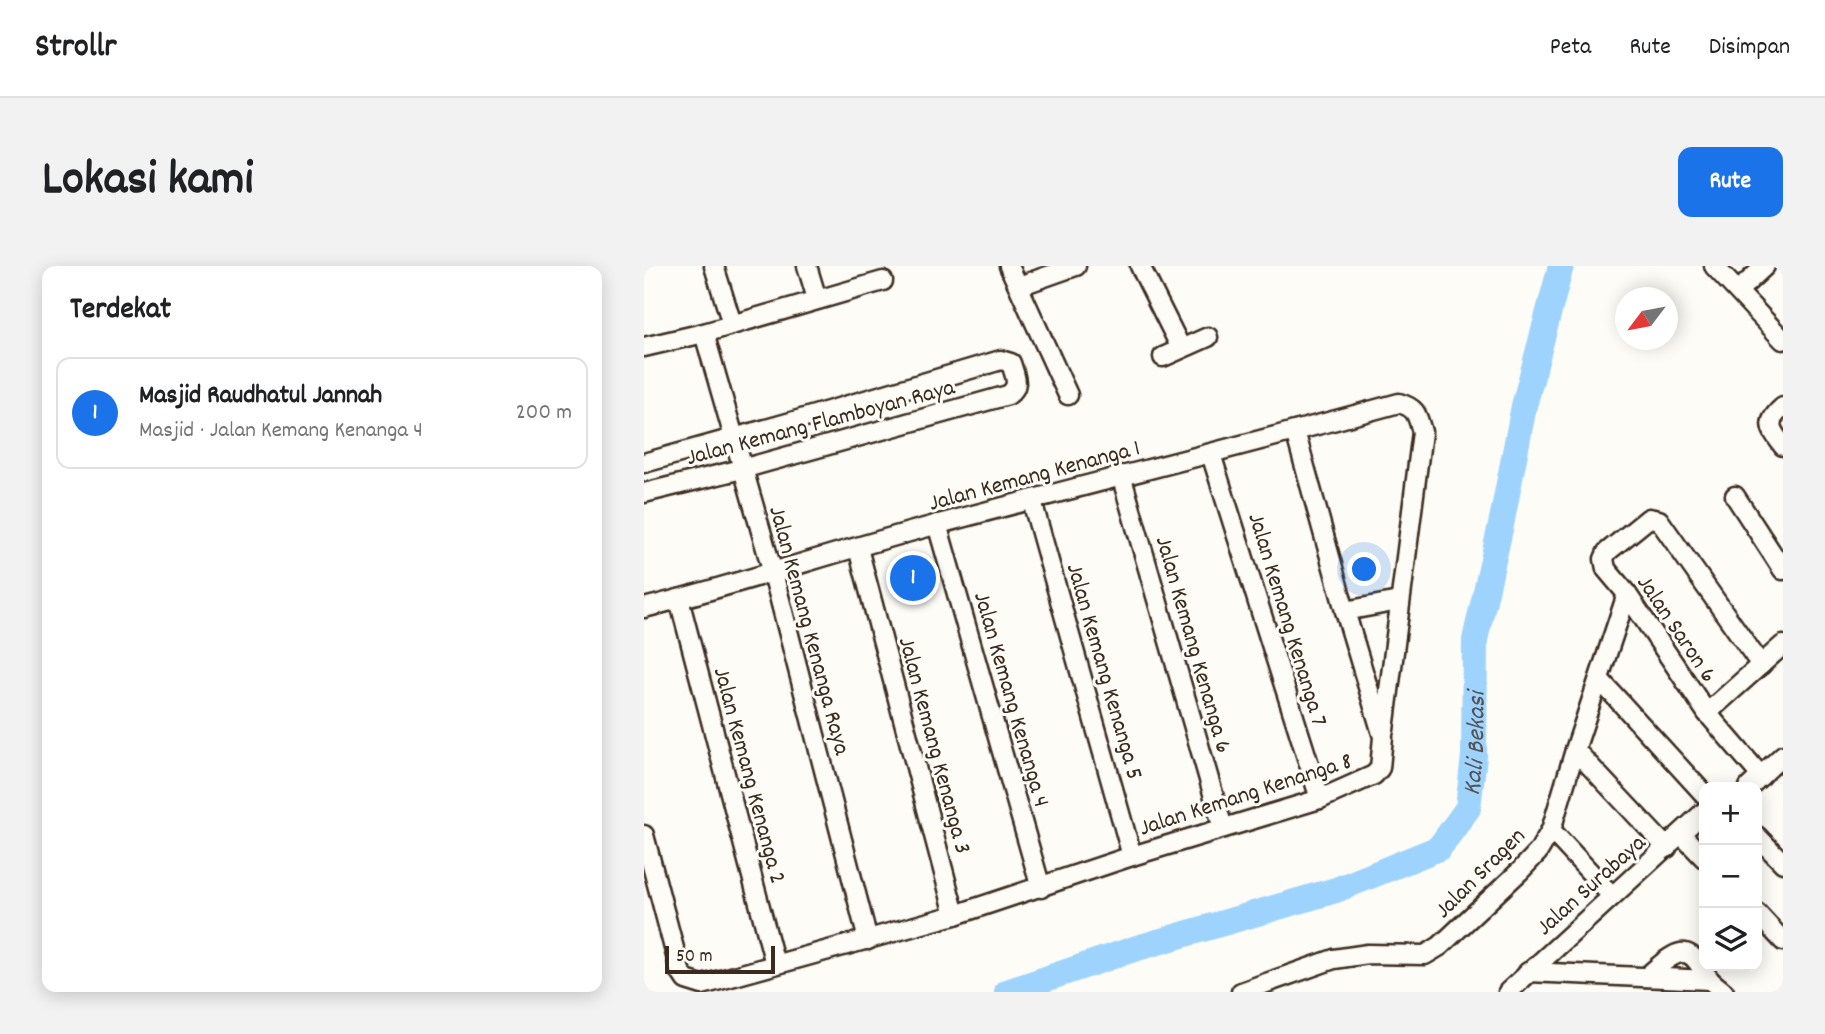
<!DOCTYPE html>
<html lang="id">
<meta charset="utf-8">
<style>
:root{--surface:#fff;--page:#f2f2f2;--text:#202124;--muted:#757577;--line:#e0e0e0;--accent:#1a73e8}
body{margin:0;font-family:Dekko,sans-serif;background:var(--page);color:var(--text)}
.controls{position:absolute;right:21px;bottom:21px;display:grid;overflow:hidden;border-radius:14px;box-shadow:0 4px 18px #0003}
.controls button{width:63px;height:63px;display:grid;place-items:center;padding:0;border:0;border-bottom:2px solid var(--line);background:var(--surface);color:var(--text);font:35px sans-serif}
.compass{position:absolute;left:971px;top:21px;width:63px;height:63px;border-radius:50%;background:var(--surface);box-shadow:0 4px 18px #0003;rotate:238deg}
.scale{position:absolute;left:21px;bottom:18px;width:110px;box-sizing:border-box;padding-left:7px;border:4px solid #3b2a1e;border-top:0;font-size:19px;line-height:24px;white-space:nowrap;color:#3b2a1e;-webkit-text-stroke:5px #fdfcf7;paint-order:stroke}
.you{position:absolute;left:721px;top:304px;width:24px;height:24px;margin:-18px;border:5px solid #fff;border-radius:50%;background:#1a73e8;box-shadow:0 0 0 10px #1a73e833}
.badge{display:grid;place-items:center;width:46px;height:46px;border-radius:50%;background:var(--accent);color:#fff;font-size:23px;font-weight:700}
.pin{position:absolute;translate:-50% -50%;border:4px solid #fff;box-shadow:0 2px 7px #0006}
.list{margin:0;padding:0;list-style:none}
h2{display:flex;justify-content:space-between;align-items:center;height:91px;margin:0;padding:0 28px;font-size:30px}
h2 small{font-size:23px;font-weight:400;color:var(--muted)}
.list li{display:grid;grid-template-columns:46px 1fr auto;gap:21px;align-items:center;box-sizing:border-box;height:112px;margin:0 14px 14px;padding:0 14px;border:2px solid var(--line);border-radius:14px}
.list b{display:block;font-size:26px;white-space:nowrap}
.list p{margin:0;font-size:23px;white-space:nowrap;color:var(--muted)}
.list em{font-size:23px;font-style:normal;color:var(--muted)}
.icon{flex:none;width:38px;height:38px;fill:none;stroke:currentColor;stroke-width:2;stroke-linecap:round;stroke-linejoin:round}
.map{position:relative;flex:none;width:1139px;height:726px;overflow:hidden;border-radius:14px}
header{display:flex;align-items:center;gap:42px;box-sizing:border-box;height:98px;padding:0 35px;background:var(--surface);border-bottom:2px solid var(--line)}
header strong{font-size:33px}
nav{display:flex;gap:38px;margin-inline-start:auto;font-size:24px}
.intro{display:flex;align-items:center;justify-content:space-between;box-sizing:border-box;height:168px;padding:0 42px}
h1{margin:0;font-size:49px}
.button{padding:18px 32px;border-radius:14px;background:var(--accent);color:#fff;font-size:24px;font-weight:700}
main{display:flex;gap:42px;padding:0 42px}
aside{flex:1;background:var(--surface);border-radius:14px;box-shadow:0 4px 18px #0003}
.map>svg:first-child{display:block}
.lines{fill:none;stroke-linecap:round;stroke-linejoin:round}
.river{stroke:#9dd3fc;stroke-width:26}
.building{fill:#a5bae8;stroke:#3b2a1e;stroke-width:2}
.minor-casing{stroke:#3b2a1e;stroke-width:23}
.minor{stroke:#fdfcf7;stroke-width:18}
.labels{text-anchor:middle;stroke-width:6;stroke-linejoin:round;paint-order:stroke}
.street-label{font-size:24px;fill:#3b2a1e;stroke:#fdfcf7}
.water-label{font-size:26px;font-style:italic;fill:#545456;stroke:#fdfcf7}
</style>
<header>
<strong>Strollr</strong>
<nav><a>Peta</a><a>Rute</a><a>Disimpan</a></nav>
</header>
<div class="intro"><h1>Lokasi kami</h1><a class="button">Rute</a></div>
<main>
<aside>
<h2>Terdekat<small></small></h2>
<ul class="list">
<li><span class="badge">1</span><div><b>Masjid Raudhatul Jannah</b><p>Masjid · Jalan Kemang Kenanga 4</p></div><em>200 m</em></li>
</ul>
</aside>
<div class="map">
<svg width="1139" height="726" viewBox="0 0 1139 726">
<rect width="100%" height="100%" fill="#fdfcf7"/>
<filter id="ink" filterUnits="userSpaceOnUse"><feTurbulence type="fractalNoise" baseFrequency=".0143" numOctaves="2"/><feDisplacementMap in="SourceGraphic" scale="14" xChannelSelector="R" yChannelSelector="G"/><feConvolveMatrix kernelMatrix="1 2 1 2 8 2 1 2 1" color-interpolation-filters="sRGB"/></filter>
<g filter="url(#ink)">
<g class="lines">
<path class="river" id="s1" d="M363 726 490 683 692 624 795 582 824 542 830 490 831 374 857 259 880 140 917 0"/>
</g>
<polygon class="building" points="286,293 287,317 252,326 250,308 258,307 258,296"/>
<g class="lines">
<g class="minor-casing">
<g id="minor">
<polyline points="70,0 88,58"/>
<polyline points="163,0 173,33"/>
<polyline points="365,0 424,129"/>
<polyline points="496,0 537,82"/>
<polyline points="1070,0 1139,74"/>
<polyline points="375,20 432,0"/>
<polyline points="1094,25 1121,0"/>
<polyline points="60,67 129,307 224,674"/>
<polyline points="0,81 60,67 239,15"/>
<polyline points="519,91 564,71"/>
<path d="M1139 141C1120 157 1127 163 1139 180"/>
<polyline points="567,188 676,533"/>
<path d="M0 197 147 156 357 94 367 97C371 111 377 120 364 129L98 203 0 227"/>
<polyline points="477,209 579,562"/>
<polyline points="1091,230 1139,304"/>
<polyline points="388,235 488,590"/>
<polyline points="293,258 397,622"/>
<polyline points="214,282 311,649"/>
<polyline points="35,333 131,698"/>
<path d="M0 342C99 317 196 284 295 258 448 217 602 179 755 137 773 142 773 149 778 166L740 464"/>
<polyline points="701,345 755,335"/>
<polyline points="1117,399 1015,254 1005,252 963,286 960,293 962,303 983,328 1063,447 1117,510"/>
<polyline points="956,414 1060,528"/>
<polyline points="1063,447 1139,379"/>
<polyline points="931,484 1023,582"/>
<polyline points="1105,521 1139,489"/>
<polyline points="907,564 968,630"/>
<polyline points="1037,568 1060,592"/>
<polyline points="0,569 36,705 42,714 58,719 311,649 488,590 676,533 730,509 736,502 739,471 701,345 651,165"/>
<polyline points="1113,570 1139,597"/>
<polyline points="1113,647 1139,675"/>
<polyline points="884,706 1066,714"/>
<path d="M1002 711C1010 705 1019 695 1029 690 1049 678 1056 703 1067 715 1071 719 1076 722 1080 726"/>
<polyline points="597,726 690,693 724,688 781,689 796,680 876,605 894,586 907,564 931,484 983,328"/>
<polyline points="864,726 1060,546"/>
</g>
</g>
<use href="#minor" class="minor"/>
</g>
</g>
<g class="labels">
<g class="street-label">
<text transform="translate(176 155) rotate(-15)" y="8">Jalan Kemang Flamboyan Raya</text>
<text transform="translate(390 208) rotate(-15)" y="8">Jalan Kemang Kenanga 1</text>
<text transform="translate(645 353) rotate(73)" y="8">Jalan Kemang Kenanga 7</text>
<text transform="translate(1034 362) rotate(56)" y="8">Jalan Saron 6</text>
<text transform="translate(167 364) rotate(75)" y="8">Jalan Kemang Kenanga Raya</text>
<text transform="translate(551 378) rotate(74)" y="8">Jalan Kemang Kenanga 6</text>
<text transform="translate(462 405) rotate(74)" y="8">Jalan Kemang Kenanga 5</text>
<text transform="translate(369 433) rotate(74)" y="8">Jalan Kemang Kenanga 4</text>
<text transform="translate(292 479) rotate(75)" y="8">Jalan Kemang Kenanga 3</text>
<text transform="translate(107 509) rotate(75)" y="8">Jalan Kemang Kenanga 2</text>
<text transform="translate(601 527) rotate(-18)" y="8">Jalan Kemang Kenanga 8</text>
<text transform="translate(835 606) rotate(-45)" y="8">Jalan Sragen</text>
<text transform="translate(946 618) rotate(-42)" y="8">Jalan Surabaya</text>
</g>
<g class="water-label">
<text dy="9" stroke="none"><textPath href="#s1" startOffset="570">Kali Bekasi</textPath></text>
</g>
</g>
</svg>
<div class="controls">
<button>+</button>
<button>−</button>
<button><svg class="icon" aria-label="layers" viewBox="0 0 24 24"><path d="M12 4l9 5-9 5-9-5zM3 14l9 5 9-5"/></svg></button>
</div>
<svg class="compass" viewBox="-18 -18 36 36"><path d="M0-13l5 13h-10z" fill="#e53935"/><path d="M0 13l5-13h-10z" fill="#757577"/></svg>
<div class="scale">50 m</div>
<div class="you"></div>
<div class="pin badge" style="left:269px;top:312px">1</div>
</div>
</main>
